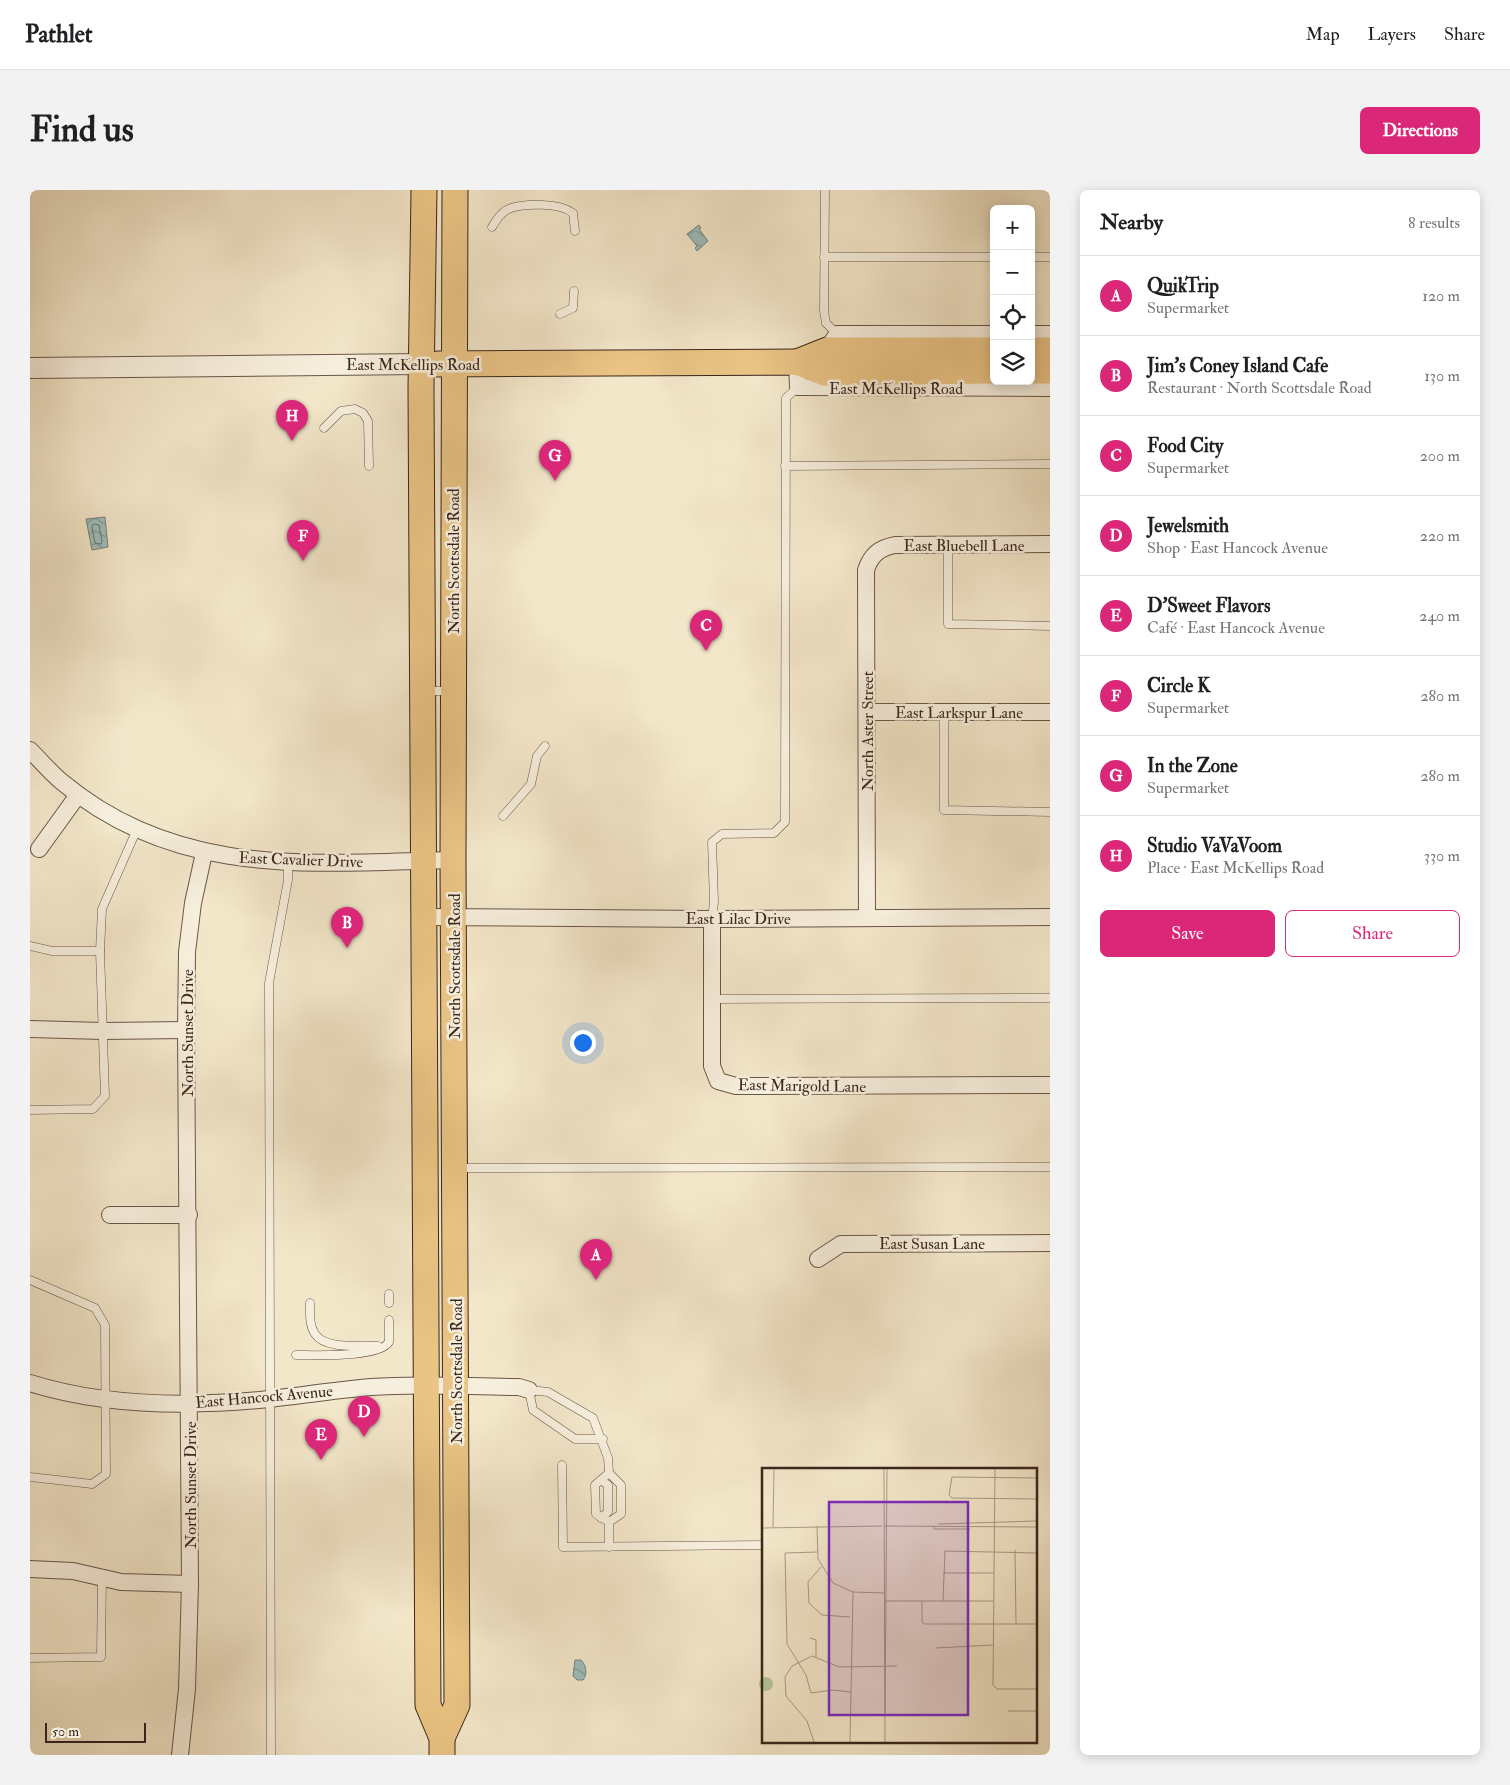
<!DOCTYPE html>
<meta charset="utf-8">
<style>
:root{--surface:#fff;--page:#f2f2f2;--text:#202124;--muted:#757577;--line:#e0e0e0;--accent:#db2777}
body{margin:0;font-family:"IM FELL Double Pica",serif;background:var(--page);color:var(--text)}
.controls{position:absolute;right:15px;top:15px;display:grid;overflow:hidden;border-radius:8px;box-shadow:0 2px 12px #0003}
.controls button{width:45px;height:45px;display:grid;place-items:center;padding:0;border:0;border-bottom:1px solid var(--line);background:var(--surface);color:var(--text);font:25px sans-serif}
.scale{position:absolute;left:15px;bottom:12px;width:101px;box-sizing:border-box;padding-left:5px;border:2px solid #3b261c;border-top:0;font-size:14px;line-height:18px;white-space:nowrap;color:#3b261c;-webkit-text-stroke:4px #f7efdd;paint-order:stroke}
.you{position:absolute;left:552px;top:852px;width:18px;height:18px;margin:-12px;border:4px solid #fff;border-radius:50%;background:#1a73e8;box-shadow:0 0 0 8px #1a73e833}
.badge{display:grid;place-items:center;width:32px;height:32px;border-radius:50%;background:var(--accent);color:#fff;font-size:16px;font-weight:700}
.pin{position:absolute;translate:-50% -41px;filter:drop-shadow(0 1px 2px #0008)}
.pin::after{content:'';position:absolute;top:26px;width:18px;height:15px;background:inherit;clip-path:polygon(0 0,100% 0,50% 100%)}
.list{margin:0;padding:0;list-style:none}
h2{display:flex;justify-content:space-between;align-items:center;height:65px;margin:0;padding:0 20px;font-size:21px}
h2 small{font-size:16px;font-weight:400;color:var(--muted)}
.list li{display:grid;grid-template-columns:32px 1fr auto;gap:15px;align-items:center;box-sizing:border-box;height:80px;padding:0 20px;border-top:1px solid var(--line)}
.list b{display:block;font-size:19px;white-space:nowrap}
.list p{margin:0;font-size:16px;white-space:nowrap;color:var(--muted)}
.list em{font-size:16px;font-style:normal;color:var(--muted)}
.actions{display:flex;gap:10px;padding:15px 20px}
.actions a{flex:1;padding:11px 0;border:1px solid var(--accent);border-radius:8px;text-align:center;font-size:18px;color:var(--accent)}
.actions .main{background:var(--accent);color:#fff}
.icon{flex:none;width:28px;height:28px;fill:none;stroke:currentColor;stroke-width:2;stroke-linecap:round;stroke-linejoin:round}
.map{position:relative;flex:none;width:1020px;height:1565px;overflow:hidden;border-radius:8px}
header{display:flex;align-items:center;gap:30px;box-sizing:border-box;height:70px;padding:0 25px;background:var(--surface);border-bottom:1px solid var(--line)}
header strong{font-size:24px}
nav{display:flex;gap:28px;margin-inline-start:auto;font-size:18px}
.intro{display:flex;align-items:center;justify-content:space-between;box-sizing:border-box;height:120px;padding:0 30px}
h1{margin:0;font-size:35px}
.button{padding:12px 22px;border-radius:8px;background:var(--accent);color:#fff;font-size:18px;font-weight:700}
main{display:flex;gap:30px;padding:0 30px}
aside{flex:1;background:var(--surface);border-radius:8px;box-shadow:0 2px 12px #0003}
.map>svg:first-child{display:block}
.water{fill:url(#water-waves);stroke:#76817d}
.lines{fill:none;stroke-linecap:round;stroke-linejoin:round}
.shore{stroke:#6c726c;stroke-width:1}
.service-casing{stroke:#695648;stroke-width:9}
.minor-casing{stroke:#695648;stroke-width:18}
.tertiary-casing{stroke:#695648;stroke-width:22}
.primary-casing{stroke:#3b261c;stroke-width:27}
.service{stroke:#f7efdd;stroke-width:8}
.minor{stroke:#f7efdd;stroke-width:16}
.tertiary{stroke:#f7efdd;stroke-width:20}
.primary{stroke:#eac485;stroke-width:25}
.labels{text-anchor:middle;stroke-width:5;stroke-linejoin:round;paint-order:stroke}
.street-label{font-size:16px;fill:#3b261c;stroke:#f7efdd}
.inset-road{fill:none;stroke:#a99a84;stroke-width:1}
.view{fill:#7b2cbf;fill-opacity:0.15;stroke:#7b2cbf;stroke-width:2.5}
.inset-edge{fill:none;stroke:#3b261c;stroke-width:2.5}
</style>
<header>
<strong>Pathlet</strong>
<nav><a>Map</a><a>Layers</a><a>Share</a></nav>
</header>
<div class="intro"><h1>Find us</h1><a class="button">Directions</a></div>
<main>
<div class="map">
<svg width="1020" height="1565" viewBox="0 0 1020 1565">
<defs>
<pattern id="water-waves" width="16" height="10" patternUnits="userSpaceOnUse" patternTransform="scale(1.25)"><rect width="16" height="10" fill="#9dbebd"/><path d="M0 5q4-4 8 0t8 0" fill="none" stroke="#819a99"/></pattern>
</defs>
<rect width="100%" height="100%" fill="#f3e7ca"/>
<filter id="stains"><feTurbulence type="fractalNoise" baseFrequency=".004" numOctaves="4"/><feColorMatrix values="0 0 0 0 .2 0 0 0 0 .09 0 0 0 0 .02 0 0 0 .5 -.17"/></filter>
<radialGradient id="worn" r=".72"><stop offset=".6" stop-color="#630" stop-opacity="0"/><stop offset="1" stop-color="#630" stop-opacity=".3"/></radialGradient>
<g class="water">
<polygon points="669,35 671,38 669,39 678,51 667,61 665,58 667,56 657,44"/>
<polygon points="75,327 78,357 62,360 56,329"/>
<path d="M545 1470H551C556 1475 558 1484 553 1490H547L543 1486Z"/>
</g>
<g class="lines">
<polygon class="shore" points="64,334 69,335 72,351 71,354 65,353 62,337"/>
<g class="service-casing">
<g id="service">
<polyline points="795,0 794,121 796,133 807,144"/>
<path d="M462 37C467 29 472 21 481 18 496 13 530 13 543 23L545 41"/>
<polyline points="794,67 964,67"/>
<polyline points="1001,67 1020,67"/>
<polyline points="530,124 543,118 544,101"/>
<polyline points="294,238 311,221 325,219 333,223 338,231 339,276"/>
<polyline points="755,276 1020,274"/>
<polyline points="918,355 918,434 1020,436"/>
<polyline points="395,501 421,501"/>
<polyline points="914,522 914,620 1020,622"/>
<polyline points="473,626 501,594 507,566 515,556"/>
<polyline points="682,729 684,712 682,652 692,644 744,643 755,632 756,208 768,197"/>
<polyline points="0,756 22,761 70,761"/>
<polyline points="682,809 1020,808"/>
<polyline points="0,920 63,919 75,906 70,761 72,719 107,639"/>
<polyline points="427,978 1020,977"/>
<polyline points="0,1090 65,1118 75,1135 76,1284 62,1294 0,1287"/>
<polyline points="359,1104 359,1113"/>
<path d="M280 1113C280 1123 279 1135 285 1144 296 1160 331 1155 348 1156"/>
<path d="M266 1165C285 1165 349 1168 359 1152V1130"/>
<polyline points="573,1249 545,1249 503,1220 499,1200 518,1202 563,1228 578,1268 579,1283 591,1295 591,1324 579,1332"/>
<polyline points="532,1275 533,1357 734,1355"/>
<polyline points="579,1283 565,1295 566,1324 579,1332"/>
<polyline points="571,1328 578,1322 578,1295 571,1290"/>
<polyline points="579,1332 579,1357"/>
<polyline points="0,1468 71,1467 72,1387"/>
<polyline points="241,1565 239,793 258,690 258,672"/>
</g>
</g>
<g class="minor-casing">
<g id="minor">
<polyline points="1001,144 1020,144"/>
<polyline points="797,160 807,144 964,144"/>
<polyline points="767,172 768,197 1020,198"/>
<polyline points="838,522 1020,522"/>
<path d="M0 560C10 570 20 582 32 592 148 689 283 673 423 670"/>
<polyline points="9,659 48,605"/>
<polyline points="395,727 682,729 1020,727"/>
<path d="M837 727 836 380C841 365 849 358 865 355L1020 354"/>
<polyline points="682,729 682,876 688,891 706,896 1020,895"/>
<polyline points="0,839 73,841 156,840"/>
<polyline points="80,1025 159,1025"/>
<polyline points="788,1069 811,1054 1020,1053"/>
<path d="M0 1193C76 1217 161 1217 240 1209 274 1205 307 1200 341 1197 390 1193 440 1197 489 1197L499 1200"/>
<polyline points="0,1379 43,1381 91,1392 160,1394"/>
<polyline points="150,1565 157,1499 160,1394 156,840 157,762 163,713 174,663"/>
</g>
</g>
<g class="tertiary-casing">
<polyline id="tertiary" points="0,178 391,174"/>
</g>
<g class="primary-casing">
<g id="primary">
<polyline points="394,0 391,198 398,1515 412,1548 412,1565"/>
<polyline points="1001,160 1020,160"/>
<polyline points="767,172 797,160 964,160"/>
<polyline points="408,174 767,172 795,183 964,181"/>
<polyline points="1001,181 1020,181"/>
<polyline points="412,1548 427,1515 423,670 425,0"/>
</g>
</g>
<use href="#service" class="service"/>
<use href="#minor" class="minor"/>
<use href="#tertiary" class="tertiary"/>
<use href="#primary" class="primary"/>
</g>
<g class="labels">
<g class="street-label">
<text x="383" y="180">East McKellips Road</text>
<text x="866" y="204">East McKellips Road</text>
<text x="934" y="361">East Bluebell Lane</text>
<text transform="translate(423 371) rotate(-90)" y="6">North Scottsdale Road</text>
<text x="929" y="528">East Larkspur Lane</text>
<text transform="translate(837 541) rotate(-90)" y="6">North Aster Street</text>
<text transform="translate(271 669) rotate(2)" y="6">East Cavalier Drive</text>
<text x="708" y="734">East Lilac Drive</text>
<text transform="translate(424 776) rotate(-90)" y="6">North Scottsdale Road</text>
<text transform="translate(157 843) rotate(-90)" y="6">North Sunset Drive</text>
<text transform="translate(772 895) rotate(1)" y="6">East Marigold Lane</text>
<text x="902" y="1059">East Susan Lane</text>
<text transform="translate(426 1181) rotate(-90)" y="6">North Scottsdale Road</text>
<text transform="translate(234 1206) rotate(-5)" y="6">East Hancock Avenue</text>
<text transform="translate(160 1295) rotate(-90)" y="6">North Sunset Drive</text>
</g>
</g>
<g transform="translate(732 1278)">
<rect width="275" height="275" fill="#f3e7ca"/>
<path d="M-3 216a7 7 0 1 1 14 0a7 7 0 1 1-14 0Z" fill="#b5c79b"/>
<path class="inset-road" d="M122 1 123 274M233 1 231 217 235 221H275M275 10 190 9 187 27 190 30 275 31M176 56 275 53M55 58 56 91 71 115 91 124 123 125M123 58 275 59M172 58V61H208M11 59 12 1M0 60 120 58M253 82 254 156M55 84 23 85 25 176 44 207 49 225 70 222 89 224M59 99 46 114 47 135 60 147 88 149M181 105H231M123 133H231M160 133V154L163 156H275M181 133 183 83 275 85M48 170 54 172V189M174 180 231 177M246 243H275M0 244V267M123 245 125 1M52 274 45 253 24 228 23 209 30 198 50 188 77 199 135 198M88 274 91 124"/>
<path class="view" d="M67 34H206V247H67Z"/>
<rect width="275" height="275" class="inset-edge"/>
</g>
<rect width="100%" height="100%" filter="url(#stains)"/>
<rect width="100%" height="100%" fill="url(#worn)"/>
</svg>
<div class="controls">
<button>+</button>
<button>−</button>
<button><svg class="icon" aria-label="locate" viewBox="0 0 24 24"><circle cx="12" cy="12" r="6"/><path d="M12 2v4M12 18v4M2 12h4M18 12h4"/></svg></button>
<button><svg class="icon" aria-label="layers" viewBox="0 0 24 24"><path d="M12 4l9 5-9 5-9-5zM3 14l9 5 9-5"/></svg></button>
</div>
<div class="scale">50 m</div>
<div class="you"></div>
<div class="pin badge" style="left:566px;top:1090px">A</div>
<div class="pin badge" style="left:317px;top:758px">B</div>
<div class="pin badge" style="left:676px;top:461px">C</div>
<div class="pin badge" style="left:334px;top:1247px">D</div>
<div class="pin badge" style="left:291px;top:1270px">E</div>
<div class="pin badge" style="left:273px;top:371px">F</div>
<div class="pin badge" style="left:525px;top:291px">G</div>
<div class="pin badge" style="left:262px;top:251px">H</div>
</div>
<aside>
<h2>Nearby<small>8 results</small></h2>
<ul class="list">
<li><span class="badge">A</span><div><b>QuikTrip</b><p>Supermarket</p></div><em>120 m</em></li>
<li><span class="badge">B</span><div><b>Jim's Coney Island Cafe</b><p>Restaurant · North Scottsdale Road</p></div><em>130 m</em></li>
<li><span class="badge">C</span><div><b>Food City</b><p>Supermarket</p></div><em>200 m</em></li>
<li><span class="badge">D</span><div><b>Jewelsmith</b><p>Shop · East Hancock Avenue</p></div><em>220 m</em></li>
<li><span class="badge">E</span><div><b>D'Sweet Flavors</b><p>Café · East Hancock Avenue</p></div><em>240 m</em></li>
<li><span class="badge">F</span><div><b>Circle K</b><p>Supermarket</p></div><em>280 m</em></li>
<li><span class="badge">G</span><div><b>In the Zone</b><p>Supermarket</p></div><em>280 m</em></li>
<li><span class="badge">H</span><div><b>Studio VaVaVoom</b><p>Place · East McKellips Road</p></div><em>330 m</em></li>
</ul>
<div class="actions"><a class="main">Save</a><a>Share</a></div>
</aside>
</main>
